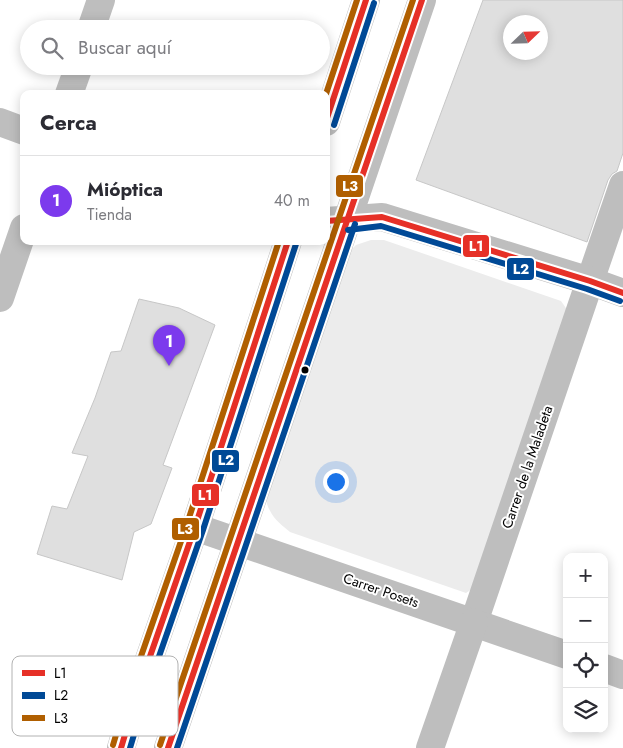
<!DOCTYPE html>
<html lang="es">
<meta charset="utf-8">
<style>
:root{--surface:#fff;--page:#f7f7f7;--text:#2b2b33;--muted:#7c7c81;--line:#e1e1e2;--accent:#7c3aed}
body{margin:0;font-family:Jost,sans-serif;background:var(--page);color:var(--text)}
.controls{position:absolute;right:15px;bottom:15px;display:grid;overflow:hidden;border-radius:10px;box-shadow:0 2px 12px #0003}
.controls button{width:45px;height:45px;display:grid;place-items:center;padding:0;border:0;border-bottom:1px solid var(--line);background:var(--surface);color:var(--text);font:25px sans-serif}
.compass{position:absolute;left:503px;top:15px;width:45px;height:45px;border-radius:50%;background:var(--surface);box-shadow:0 2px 12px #0003;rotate:67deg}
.you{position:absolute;left:335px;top:481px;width:18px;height:18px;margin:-12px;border:4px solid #fff;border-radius:50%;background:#1a73e8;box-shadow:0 0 0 8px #1a73e833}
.badge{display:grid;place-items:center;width:32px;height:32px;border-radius:50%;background:var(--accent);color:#fff;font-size:16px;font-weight:700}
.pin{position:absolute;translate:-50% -41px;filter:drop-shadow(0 1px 2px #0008)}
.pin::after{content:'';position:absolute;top:26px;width:18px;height:15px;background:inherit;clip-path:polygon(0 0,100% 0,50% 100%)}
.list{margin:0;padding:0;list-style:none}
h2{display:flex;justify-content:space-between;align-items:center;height:65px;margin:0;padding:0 20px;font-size:21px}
h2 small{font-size:16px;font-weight:400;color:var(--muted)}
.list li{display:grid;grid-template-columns:32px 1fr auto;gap:15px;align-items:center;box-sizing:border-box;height:90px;padding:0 20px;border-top:1px solid var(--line)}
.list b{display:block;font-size:19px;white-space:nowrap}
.list p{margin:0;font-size:16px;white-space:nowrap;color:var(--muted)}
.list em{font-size:16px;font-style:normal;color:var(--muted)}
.icon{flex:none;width:28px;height:28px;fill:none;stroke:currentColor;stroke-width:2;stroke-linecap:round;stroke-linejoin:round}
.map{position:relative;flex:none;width:623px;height:748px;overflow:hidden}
.search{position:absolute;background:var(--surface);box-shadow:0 2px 12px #0003;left:20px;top:20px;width:310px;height:55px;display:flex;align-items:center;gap:12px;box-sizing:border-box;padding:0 18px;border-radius:28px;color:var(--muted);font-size:19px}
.panel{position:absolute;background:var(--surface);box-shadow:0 2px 12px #0003;left:20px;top:90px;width:310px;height:155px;border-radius:10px}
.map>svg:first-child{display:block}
.green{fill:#ececec}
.building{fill:#dfdfdf;stroke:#c7c7c7;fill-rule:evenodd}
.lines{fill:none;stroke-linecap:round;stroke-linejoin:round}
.pedestrian{stroke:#bebebe;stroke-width:28}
.minor{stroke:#bebebe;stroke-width:28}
.tertiary{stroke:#bebebe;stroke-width:28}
.bus-1-casing{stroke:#fff;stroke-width:10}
.bus-2-casing{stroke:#fff;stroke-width:10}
.bus-3-casing{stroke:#fff;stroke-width:10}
.bus-1{stroke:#e63027;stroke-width:6}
.bus-2{stroke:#004996;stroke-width:6}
.bus-3{stroke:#b05f00;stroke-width:6}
.bus-dot{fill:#000;stroke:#fff;stroke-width:2}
.labels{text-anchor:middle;stroke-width:4;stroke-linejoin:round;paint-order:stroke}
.street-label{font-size:14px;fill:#000;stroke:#fff}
.key{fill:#fff;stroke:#b2b2b2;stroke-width:1}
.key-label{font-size:14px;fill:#000}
.line-badge{stroke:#fff;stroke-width:2}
.badge-label{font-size:14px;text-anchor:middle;font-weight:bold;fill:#fff}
</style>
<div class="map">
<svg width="623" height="748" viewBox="0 0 623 748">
<rect width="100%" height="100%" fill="#fff"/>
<path class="green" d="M371 240H384L561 301 568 311 472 589 466 593 290 532C271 517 268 511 263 489L345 256 356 245Z"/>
<g class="building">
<path d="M483 0H623V153L617 171 612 174 608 180 587 242 416 180ZM510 22H540V52H510Z"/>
<polygon points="139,299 179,308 215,325 163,465 172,468 151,524 134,532 122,580 37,554 52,506 67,509 88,456 72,453 95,398 111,352 121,351"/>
</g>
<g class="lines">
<polyline class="pedestrian" points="474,622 590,281"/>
<g class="minor">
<polyline points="91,29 101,0"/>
<polyline points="69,94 79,66"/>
<polyline points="0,122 24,131"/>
<polyline points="590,281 623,185"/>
<polyline points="0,298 24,228"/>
<polyline points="195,527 567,655"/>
<polyline points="604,668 623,675"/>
<polyline points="430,748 474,622"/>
</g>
<g class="tertiary">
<polyline points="326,122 366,0"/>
<polyline points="326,221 382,217 590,281 623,293"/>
<polyline points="121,748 139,688 195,527 288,241"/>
<polyline points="168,748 422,0"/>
</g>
<g class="bus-1-casing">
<g id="bus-1">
<polyline points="326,121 366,0"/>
<polyline points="326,221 382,217 590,281 623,293"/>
<polyline points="121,748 139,688 195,527 288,241"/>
<polyline points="168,748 422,0"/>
</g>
</g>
<g class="bus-2-casing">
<g id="bus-2">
<polyline points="334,125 374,3"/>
<polyline points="348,230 381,226 587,289 620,301"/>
<polyline points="130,748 147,691 203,530 296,244"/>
<polyline points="177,748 355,224"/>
</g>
</g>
<g class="bus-3-casing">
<g id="bus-3">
<polyline points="326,94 357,0"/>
<polyline points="113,745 131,685 187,524 279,241"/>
<polyline points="160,745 413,0"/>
</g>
</g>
<use href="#bus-1" class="bus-1"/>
<use href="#bus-2" class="bus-2"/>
<use href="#bus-3" class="bus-3"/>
</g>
<circle class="bus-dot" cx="305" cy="370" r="4.5"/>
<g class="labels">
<g class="street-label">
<text transform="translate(527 467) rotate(-71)" y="5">Carrer de la Maladeta</text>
<text transform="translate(381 590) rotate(19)" y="5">Carrer Posets</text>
</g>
</g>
<rect x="12" y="656" width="166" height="80" rx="8" class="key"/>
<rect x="22" y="670" width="23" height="6" fill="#e63027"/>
<rect x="22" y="692" width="23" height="7" fill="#004996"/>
<rect x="22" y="715" width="23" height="6" fill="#b05f00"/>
<g class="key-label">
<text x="54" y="678">L1</text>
<text x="54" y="700">L2</text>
<text x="54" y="723">L3</text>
</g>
<g class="line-badge">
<rect x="335" y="174" width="29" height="24" rx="5" fill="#b05f00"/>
<rect x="462" y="234" width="28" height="24" rx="5" fill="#e63027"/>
<rect x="506" y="257" width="29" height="24" rx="5" fill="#004996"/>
<rect x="211" y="449" width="29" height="24" rx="5" fill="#004996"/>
<rect x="191" y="483" width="29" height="24" rx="5" fill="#e63027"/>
<rect x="171" y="517" width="29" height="24" rx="5" fill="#b05f00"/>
</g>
<g class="badge-label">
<text x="350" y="191">L3</text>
<text x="476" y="251">L1</text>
<text x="521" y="274">L2</text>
<text x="226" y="465">L2</text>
<text x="205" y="500">L1</text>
<text x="185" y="534">L3</text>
</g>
</svg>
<div class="controls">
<button>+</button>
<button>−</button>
<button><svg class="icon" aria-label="locate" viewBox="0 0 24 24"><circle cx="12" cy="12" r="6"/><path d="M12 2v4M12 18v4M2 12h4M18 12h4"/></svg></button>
<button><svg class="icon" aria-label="layers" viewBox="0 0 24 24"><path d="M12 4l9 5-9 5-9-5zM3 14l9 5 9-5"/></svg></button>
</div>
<svg class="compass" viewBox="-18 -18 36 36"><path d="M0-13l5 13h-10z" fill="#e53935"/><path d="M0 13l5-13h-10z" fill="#7c7c81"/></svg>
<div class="you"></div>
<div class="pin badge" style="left:169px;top:366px">1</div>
<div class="search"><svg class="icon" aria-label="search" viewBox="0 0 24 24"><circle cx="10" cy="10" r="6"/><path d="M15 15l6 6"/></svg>Buscar aquí</div>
<section class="panel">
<h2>Cerca<small></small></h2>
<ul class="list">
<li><span class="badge">1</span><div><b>Mióptica</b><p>Tienda</p></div><em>40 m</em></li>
</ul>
</section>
</div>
